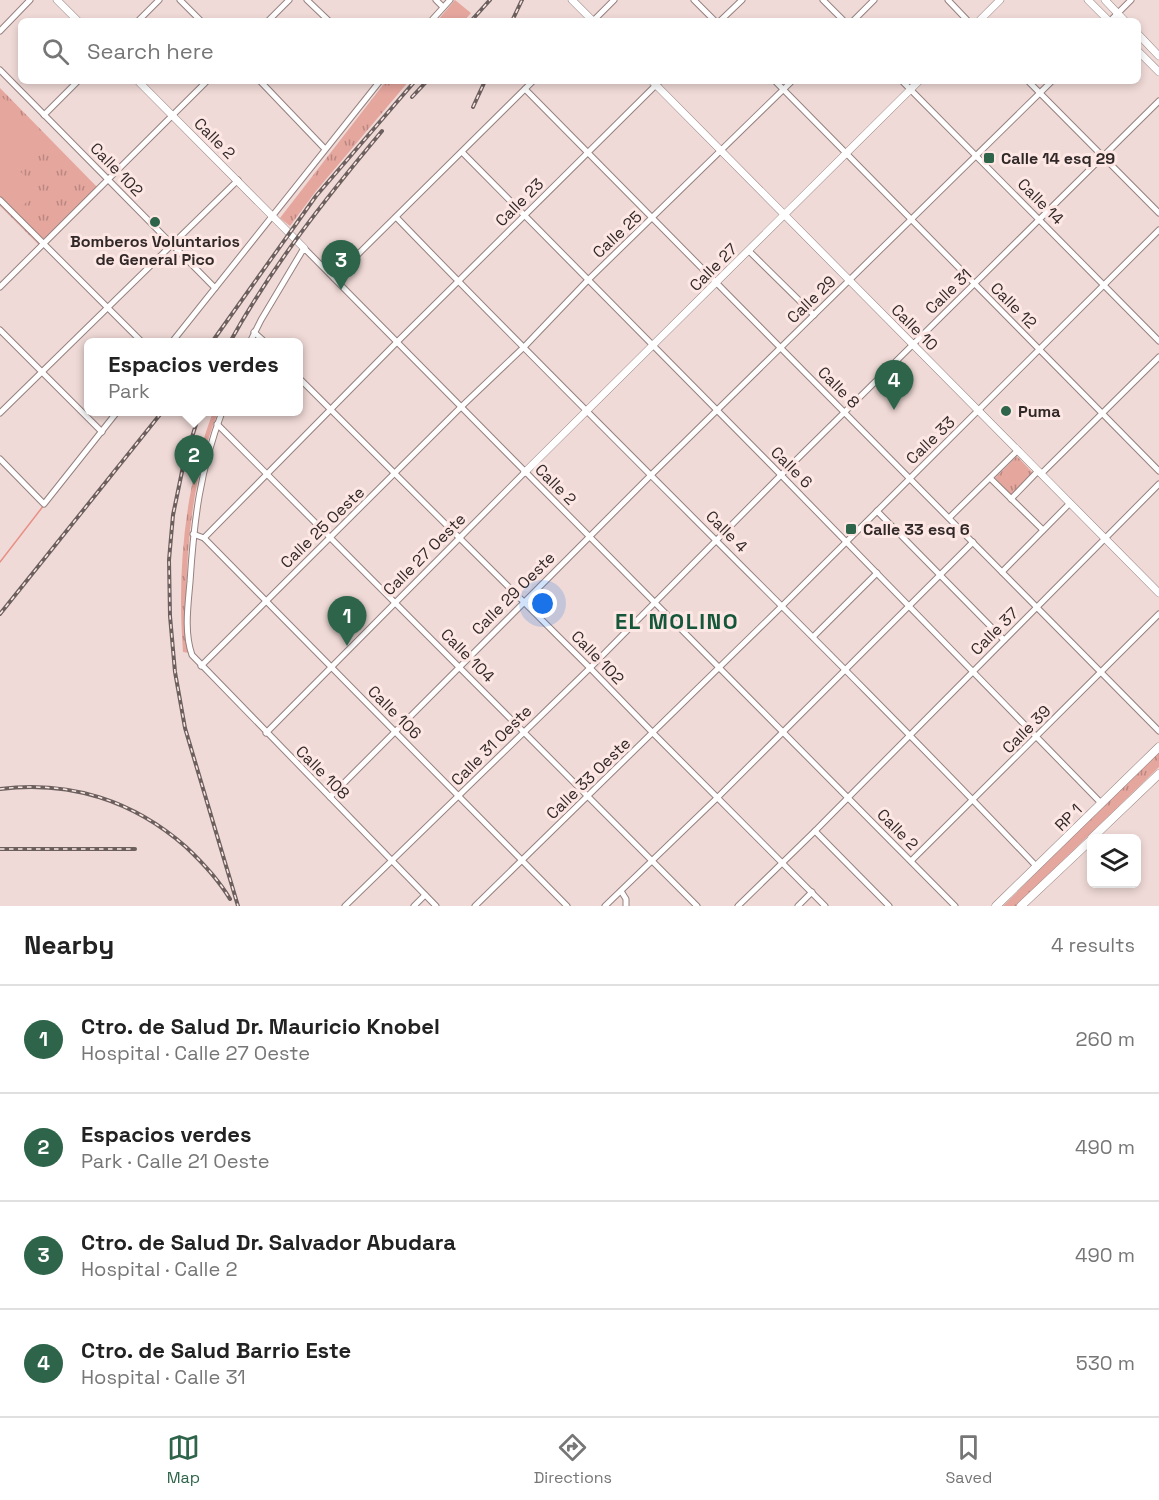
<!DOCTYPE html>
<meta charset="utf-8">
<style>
:root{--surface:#fff;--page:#f2f2f2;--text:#222;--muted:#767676;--line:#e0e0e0;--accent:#2e644a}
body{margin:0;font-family:"Space Grotesk",sans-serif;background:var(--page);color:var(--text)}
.controls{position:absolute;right:18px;bottom:18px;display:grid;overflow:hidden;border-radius:9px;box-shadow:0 3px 9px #0003}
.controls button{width:54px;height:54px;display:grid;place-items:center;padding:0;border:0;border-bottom:2px solid var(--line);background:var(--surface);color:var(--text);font:30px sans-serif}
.you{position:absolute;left:543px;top:604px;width:21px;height:21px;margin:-15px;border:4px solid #fff;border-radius:50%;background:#1a73e8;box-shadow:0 0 0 9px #1a73e833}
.badge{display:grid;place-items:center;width:39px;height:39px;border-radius:50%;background:var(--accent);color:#fff;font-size:20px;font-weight:700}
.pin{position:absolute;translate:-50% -50px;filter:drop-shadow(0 2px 3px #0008)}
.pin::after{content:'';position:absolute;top:32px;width:21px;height:18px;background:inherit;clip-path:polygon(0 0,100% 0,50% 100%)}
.popup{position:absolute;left:84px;top:338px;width:219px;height:78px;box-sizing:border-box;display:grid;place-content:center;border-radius:9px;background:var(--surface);filter:drop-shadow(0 2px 4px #0005);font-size:20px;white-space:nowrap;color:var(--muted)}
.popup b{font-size:22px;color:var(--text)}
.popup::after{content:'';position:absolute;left:50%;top:100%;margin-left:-12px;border:12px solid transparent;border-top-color:var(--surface)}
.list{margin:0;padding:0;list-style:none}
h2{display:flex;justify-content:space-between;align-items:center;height:78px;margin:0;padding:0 24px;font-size:26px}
h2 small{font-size:20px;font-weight:400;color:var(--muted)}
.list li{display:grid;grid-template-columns:39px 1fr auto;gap:18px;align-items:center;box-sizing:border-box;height:108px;padding:0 24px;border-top:2px solid var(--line)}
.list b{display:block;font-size:22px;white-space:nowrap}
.list p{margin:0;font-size:20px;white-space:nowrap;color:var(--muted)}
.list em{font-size:20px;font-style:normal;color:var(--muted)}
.icon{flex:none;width:33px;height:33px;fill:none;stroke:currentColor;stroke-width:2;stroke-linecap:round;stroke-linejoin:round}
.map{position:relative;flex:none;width:1159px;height:906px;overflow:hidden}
.search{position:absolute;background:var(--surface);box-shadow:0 3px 9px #0003;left:18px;right:18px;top:18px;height:66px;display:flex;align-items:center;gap:15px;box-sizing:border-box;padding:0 21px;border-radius:9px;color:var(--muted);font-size:22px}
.sheet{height:510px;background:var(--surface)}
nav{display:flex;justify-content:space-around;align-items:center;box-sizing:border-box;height:84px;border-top:2px solid var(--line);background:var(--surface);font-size:16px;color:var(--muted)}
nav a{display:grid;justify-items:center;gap:3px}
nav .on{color:var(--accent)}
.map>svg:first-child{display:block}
.grass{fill:url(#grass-tufts)}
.pitch{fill:#e5a69e}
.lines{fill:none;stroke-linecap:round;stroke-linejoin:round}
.stream{stroke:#e78f85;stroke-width:1.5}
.street-casing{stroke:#95817f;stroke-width:7}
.secondary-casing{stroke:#95817f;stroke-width:8}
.primary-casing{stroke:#95817f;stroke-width:9}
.street{stroke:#fff;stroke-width:5}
.secondary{stroke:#fff;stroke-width:7}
.primary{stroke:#fff;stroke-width:8}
.rail-casing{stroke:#6c605e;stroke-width:4}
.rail{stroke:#fde7e4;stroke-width:1.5;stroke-dasharray:4.5;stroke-linecap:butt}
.poi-dot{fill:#2e644a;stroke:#fde7e4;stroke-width:2}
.labels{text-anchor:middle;stroke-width:6;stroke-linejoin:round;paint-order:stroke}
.street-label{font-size:16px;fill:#312928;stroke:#fde7e4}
.poi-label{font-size:16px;font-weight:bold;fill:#312928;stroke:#fde7e4;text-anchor:start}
.district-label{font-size:22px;font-weight:bold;letter-spacing:1.5px;fill:#16573b;stroke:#fde7e4}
</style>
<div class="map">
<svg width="1159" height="906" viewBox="0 0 1159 906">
<defs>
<pattern id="grass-tufts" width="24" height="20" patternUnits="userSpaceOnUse" patternTransform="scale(1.5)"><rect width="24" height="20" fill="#e5a69e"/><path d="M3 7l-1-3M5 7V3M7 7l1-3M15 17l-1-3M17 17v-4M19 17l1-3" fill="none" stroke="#ba8781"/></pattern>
</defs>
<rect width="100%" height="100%" fill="#f0dad7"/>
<g class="grass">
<polygon points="455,0 471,13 464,21 437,21"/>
<polygon points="386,81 409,81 316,191 290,226 280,218"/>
<polygon points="0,88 98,188 39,245 0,206"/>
<path d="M213 412H218C189 484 182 576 189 653L183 652C177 572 184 488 213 412Z"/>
<polygon points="1017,456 1033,473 1011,495 995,478"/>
<polygon points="1159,750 1159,767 1016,906 1003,906"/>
</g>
<polygon class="pitch" points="0,95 48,143 17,175 21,172 39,191 19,209 0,191"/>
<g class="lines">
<polyline class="stream" points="0,562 44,505"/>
<g class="street-casing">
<g id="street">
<polyline points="180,0 201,21"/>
<polyline points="307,0 329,21"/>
<polyline points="436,0 443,7"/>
<polyline points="694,0 715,21"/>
<polyline points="823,0 844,21"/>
<polyline points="948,0 968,21"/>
<polyline points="138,21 159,0"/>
<polyline points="268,21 289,0"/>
<polyline points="431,21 450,0"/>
<polyline points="593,21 614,0"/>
<polyline points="720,21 742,0"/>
<polyline points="853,21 874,0"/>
<polyline points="1110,21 1131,0"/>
<polyline points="0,31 30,0"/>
<polyline points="0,70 215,288"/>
<polyline points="260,81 325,149"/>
<polyline points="775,81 1159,471"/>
<polyline points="902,81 1159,341"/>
<polyline points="1028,81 1159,213"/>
<polyline points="525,89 1159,731"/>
<polyline points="44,115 78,81"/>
<polyline points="462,152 781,475 1101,803"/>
<polyline points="0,200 142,342"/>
<path d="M396 217C607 436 827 646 1037 867"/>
<polyline points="749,251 814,315"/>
<polyline points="334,278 533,81"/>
<polyline points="0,287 207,81"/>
<polyline points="0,330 102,432"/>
<polyline points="254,332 265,342"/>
<polyline points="172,342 380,81"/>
<polyline points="250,342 261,320 304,248 955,906"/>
<polyline points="299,378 590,668 653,733 825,906"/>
<path d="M222 412C200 470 194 520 190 582 188 605 184 633 192 655L436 906"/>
<polyline points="0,413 238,180"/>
<polyline points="217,424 697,906"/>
<polyline points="0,459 44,504 117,412"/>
<polyline points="1041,474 1159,357"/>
<polyline points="990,478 1043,530"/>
<polyline points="1011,499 1038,471"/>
<polyline points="877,511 1004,640"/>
<polyline points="949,518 1018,450"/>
<polyline points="193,534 204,538 567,906"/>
<polyline points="204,538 397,342 660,81"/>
<polyline points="1002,572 1070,503"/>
<polyline points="813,637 877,573"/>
<polyline points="201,666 461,407 525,346 588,280 792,81"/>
<polyline points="266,733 525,472"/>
<polyline points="330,797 651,475 1052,81"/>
<polyline points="815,831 889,906"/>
<polyline points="911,861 1159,614"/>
<polyline points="621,891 626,899 626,906"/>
<polyline points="345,906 590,668 781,475 1159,101"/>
<polyline points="414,906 425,895"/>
<polyline points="475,906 783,605 1159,230"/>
<polyline points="605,906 717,798 973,542"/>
<polyline points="738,906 815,831 1159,484"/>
<polyline points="798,906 812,892"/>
</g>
</g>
<g class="secondary-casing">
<g id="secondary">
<polyline points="57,0 78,21"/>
<polyline points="572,0 593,21"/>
<polyline points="1088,0 1109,21"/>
<polyline points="1105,0 1125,21"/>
<polyline points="979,21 1000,0"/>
<polyline points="1138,34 1159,56"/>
<polyline points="1138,51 1159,72"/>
<polyline points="138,81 304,248"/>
<polyline points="652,81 1159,593"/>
<polyline points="525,472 919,81"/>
</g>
</g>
<g class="primary-casing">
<g id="primary">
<polyline points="1092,838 1159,774"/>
<polyline points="996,906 1159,747"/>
<polyline points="1021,906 1092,839"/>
</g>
</g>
<use href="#street" class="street"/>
<use href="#secondary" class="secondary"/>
<use href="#primary" class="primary"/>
<g class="rail-casing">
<g id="rail">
<polyline points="471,21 490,0"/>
<polyline points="512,21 522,0"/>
<polyline points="412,97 427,81"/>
<polyline points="473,107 485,81"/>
<polyline points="212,342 316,196 415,81"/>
<path d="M230 342C272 266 326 198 382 131"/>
<polyline points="200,412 184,462 173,515 169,560 170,616 175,672 185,728 238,906"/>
<polyline points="0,614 162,412"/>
<path d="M0 789C70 780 134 801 186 847 203 863 218 879 230 899"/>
<polyline points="0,849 135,849"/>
</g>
</g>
<use href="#rail" class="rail"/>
</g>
<g class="poi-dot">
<rect x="983" y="152" width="12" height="12" rx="3"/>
<circle cx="155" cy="222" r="6"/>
<circle cx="1006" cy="411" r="6"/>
<rect x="845" y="523" width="12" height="12" rx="3"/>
</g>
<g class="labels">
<g class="street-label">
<text transform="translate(215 138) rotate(45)" y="6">Calle 2</text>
<text transform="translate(117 169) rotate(46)" y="6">Calle 102</text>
<text transform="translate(1041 201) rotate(45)" y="6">Calle 14</text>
<text transform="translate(519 202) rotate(-45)" y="6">Calle 23</text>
<text transform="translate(617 234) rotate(-43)" y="6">Calle 25</text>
<text transform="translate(713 267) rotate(-45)" y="6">Calle 27</text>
<text transform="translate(948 291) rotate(-44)" y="6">Calle 31</text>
<text transform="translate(811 299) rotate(-44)" y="6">Calle 29</text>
<text transform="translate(1014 305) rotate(45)" y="6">Calle 12</text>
<text transform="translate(915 327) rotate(45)" y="6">Calle 10</text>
<text transform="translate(839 387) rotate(45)" y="6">Calle 8</text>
<text transform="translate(930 440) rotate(-44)" y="6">Calle 33</text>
<text transform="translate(792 467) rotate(45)" y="6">Calle 6</text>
<text transform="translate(556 484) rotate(45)" y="6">Calle 2</text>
<text transform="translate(322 527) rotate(-44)" y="6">Calle 25 Oeste</text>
<text transform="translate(727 531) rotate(45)" y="6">Calle 4</text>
<text transform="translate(424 554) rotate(-45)" y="6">Calle 27 Oeste</text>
<text transform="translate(513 593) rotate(-45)" y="6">Calle 29 Oeste</text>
<text transform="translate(994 631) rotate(-45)" y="6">Calle 37</text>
<text transform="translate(468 655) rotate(45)" y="6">Calle 104</text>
<text transform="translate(598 657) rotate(46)" y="6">Calle 102</text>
<text transform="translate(395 712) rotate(45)" y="6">Calle 106</text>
<text transform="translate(1026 729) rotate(-45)" y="6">Calle 39</text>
<text transform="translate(491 745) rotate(-45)" y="6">Calle 31 Oeste</text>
<text transform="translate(323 772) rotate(45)" y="6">Calle 108</text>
<text transform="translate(588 778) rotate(-44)" y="6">Calle 33 Oeste</text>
<text transform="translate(1068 817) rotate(-45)" y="6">RP 1</text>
<text transform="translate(898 829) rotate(45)" y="6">Calle 2</text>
</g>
<g class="poi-label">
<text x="1001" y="164">Calle 14 esq 29</text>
<text x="155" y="247" text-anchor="middle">Bomberos Voluntarios<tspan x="155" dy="18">de General Pico</tspan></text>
<text x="1018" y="417">Puma</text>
<text x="863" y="535">Calle 33 esq 6</text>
</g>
<g class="district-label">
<text x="677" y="629">EL MOLINO</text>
</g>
</g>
</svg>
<div class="controls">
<button><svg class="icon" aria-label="layers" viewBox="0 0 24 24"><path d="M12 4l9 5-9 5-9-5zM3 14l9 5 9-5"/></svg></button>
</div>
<div class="you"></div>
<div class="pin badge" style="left:347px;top:646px">1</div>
<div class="pin badge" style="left:194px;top:485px">2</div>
<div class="popup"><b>Espacios verdes</b>Park</div>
<div class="pin badge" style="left:341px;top:290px">3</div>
<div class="pin badge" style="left:894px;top:410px">4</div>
<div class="search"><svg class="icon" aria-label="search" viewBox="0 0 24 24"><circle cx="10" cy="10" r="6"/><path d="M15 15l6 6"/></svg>Search here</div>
</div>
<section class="sheet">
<h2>Nearby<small>4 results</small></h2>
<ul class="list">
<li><span class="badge">1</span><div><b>Ctro. de Salud Dr. Mauricio Knobel</b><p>Hospital · Calle 27 Oeste</p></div><em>260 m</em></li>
<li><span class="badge">2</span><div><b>Espacios verdes</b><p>Park · Calle 21 Oeste</p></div><em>490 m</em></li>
<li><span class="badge">3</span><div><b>Ctro. de Salud Dr. Salvador Abudara</b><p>Hospital · Calle 2</p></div><em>490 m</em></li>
<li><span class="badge">4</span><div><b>Ctro. de Salud Barrio Este</b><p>Hospital · Calle 31</p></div><em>530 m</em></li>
</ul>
</section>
<nav>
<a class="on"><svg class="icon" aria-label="map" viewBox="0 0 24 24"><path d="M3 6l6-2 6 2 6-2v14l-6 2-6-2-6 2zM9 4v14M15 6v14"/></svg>Map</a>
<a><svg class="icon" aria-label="directions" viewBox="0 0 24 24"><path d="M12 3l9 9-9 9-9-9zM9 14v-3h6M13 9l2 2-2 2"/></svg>Directions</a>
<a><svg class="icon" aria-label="saved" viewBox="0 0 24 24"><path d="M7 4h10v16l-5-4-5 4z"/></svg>Saved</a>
</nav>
